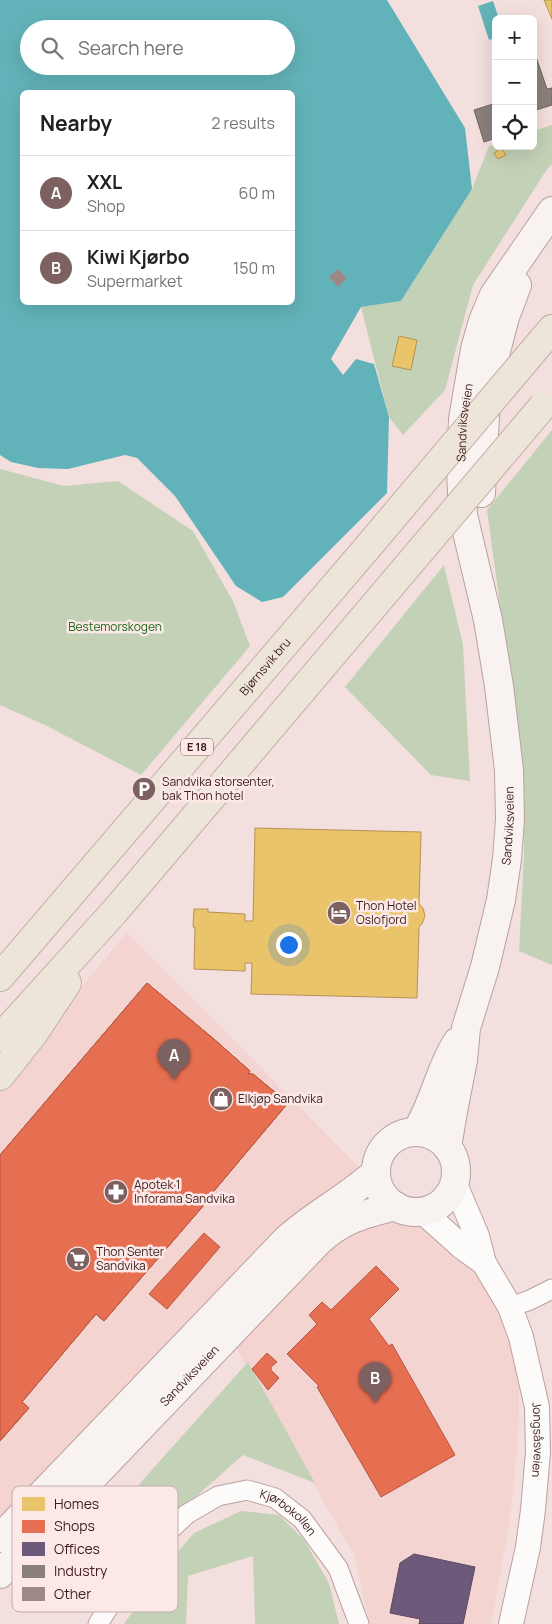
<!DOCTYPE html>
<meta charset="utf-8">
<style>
:root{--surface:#fff;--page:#f6f6f6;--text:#222;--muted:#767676;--line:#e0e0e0;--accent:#7d6160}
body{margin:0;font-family:Manrope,sans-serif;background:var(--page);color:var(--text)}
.controls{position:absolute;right:15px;top:15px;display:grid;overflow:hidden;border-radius:8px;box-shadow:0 5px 20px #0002}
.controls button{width:45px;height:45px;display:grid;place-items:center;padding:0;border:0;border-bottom:1px solid var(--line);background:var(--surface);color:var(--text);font:25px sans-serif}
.you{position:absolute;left:288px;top:944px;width:18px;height:18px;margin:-12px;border:4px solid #fff;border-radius:50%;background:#1a73e8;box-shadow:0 0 0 8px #1a73e833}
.badge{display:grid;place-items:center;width:32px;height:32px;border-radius:50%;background:var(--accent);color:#fff;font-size:16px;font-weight:700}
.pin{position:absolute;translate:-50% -41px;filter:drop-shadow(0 1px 2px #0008)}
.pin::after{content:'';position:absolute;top:26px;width:18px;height:15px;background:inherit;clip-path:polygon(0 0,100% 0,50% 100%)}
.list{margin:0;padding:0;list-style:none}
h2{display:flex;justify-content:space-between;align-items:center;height:65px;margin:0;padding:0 20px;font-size:21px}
h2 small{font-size:16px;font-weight:400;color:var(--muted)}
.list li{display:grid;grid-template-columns:32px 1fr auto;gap:15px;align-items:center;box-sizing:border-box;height:75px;padding:0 20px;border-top:1px solid var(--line)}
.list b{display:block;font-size:19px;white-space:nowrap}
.list p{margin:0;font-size:16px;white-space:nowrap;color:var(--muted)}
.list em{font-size:16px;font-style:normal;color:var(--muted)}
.icon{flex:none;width:28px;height:28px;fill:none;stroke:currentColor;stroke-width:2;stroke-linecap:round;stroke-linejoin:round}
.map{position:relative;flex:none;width:552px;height:1624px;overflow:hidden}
.search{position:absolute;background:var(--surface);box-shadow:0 5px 20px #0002;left:20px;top:20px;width:275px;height:55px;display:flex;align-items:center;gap:12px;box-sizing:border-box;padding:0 18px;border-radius:28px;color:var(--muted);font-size:19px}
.panel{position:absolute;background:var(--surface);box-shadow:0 5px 20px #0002;left:20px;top:90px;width:275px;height:215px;border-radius:8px}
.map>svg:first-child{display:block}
.built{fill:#f3d4d1}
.green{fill:#c3d1b7}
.water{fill:#62b3b9;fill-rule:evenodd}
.homes{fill:#e9c46a;stroke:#b69253}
.shops{fill:#e76f51;stroke:#b45641}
.offices{fill:#6d597a;stroke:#5f475e}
.industry{fill:#8a817c;stroke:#73635f}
.building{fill:#9f8787}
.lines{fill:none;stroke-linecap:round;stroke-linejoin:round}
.minor-casing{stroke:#baa1a0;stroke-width:21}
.tertiary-casing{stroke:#baa1a0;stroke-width:26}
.secondary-casing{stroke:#baa1a0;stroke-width:30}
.motorway-casing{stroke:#c2b0a4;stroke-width:30}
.minor{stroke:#fdfafa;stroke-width:19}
.tertiary{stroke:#fdfafa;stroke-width:24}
.secondary{stroke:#f8f3f1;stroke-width:28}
.motorway{stroke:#ede4da;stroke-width:28}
.motorway-bridge-casing{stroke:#c2b0a4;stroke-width:30;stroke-linecap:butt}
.motorway-bridge{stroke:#ede4da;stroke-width:28}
.labels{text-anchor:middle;stroke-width:5;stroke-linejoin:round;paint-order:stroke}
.shield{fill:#fce9e7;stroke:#775a59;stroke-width:1}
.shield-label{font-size:11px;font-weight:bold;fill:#3e1d1c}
.street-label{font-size:12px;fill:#3e1d1c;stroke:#fce9e7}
.park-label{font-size:12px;fill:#1e691c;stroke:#fce9e7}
.poi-label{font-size:12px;fill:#3e1d1c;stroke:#fce9e7;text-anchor:start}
.key{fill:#fce9e7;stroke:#c3acaa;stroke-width:1}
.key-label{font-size:14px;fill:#3e1d1c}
</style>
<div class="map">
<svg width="552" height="1624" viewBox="0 0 552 1624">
<rect width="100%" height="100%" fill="#f3dfdd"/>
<polygon class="built" points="127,933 364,1172 438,1235 472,1270 491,1295 514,1351 519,1392 518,1445 509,1525 491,1624 370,1624 354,1555 211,1304 0,1524 0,1083"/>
<g class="green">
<polygon points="552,125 552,164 547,169 473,285 445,390 403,435 389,417 361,307 401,301 472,189 489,146 496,144 496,146 533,146 533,131"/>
<polygon points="552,430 552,965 519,951 524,854 523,775 487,510"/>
<polygon points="0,469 64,486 118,481 193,531 233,601 250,646 141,775 45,725 0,705"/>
<polygon points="444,565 463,645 470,781 431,775 345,687"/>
<polygon points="248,1362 315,1483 243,1455 123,1561 105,1551 83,1573 70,1562"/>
<polygon points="241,1511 279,1515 304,1540 329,1583 339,1624 255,1624 253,1556 188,1576 186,1624 124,1624 160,1573 194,1533"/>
</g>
<g class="water">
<path d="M0 0H387L465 128 472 189 401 301 361 307 331 359 343 375 356 359 374 364 389 417 387 493 283 597 262 602 236 586 175 496 137 458 125 455 68 469 38 468 11 462 0 455ZM29 29H286V66H29ZM22 92H292V302H22Z"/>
<polygon points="493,1 499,19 496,19 496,37 489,40 478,6"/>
</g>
<g class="homes">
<polygon points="544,0 552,0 552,19"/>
<polygon points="502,148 506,155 498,159 494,153"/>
<polygon points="399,336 417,340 411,370 392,366"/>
<polygon points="255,828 421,832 419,904 423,908 425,916 422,924 419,927 417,998 251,994 252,963 245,963 245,971 194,969 195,927 193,927 194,909 208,909 208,912 245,914 245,921 253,921"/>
</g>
<g class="shops">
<polygon points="147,983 215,1040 250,1071 248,1074 253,1074 288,1103 203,1204 204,1205 104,1321 96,1314 22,1402 29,1408 0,1441 0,1155"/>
<polygon points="147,983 215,1040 250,1071 248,1074 253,1074 288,1103 203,1204 204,1205 104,1321 96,1314 22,1402 29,1408 0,1441 0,1155"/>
<polygon points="204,1233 220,1247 167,1309 149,1294"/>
<polygon points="376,1266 399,1289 369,1319 389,1346 392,1344 455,1455 381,1497 317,1387 319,1386 287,1354 317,1324 309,1315 322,1302 331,1310"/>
<polygon points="267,1353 277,1362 271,1367 271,1370 279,1378 268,1390 252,1369"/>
</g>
<polygon class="offices" points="414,1554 475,1567 463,1624 419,1624 420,1619 390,1613 400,1563"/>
<g class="industry">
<polygon points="533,48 547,89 552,88 552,105 533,111"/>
<polygon points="496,103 496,138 484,142 474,110"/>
</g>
<polygon class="building" points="338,269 347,278 338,287 329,277"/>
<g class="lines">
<g class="minor-casing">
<g id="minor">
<polyline points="510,1307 530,1300 552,1289"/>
<path id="s1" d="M98 1624 138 1560 187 1514 218 1496 247 1490 275 1498 302 1519 338 1568 359 1624"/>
</g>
</g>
<g class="tertiary-casing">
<g id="tertiary">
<path id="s2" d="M454 1182 477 1236 484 1263 510 1307 521 1337 537 1407 538 1452 533 1510 528 1547 511 1624"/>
<polyline points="422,1211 462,1247 484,1263"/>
</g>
</g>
<g class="secondary-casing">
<g id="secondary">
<polyline points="481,493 486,397 489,378 505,317 517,285"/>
<path d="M416 1132C434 1104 439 1070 457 1042"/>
<circle cx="416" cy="1172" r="40"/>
<path id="s3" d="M447 1147 454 1106 463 1060 466 1028 485 967 501 900 507 859 510 819 509 770 499 686 488 620 463 515 461 471 463 419 475 349 483 321 494 295 552 211"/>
<path d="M0 1538 286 1240C314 1214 348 1198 376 1172"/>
<path id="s4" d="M0 1574 318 1242C344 1218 362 1215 396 1206"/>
</g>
</g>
<g class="motorway-casing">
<g id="motorway">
<polyline points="529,356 552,329"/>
<path id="s5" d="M0 977 367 548"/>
<polyline points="0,1038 115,911 244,759"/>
<polyline points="0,1076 34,1033 67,983"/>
</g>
</g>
<use href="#minor" class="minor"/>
<use href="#tertiary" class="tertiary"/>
<use href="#secondary" class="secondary"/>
<use href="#motorway" class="motorway"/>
<g class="motorway-bridge-casing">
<g id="motorway-bridge">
<polyline points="367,548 529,356"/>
<polyline points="244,759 543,406"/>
</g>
</g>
<use href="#motorway-bridge" class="motorway-bridge"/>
</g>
<defs>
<g id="parking-disc" transform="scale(1.25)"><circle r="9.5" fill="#7d6160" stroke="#fce9e7"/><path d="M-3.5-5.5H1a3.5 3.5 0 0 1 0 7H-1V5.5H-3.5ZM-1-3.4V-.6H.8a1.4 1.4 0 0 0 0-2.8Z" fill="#fff"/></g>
<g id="hotel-disc" transform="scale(1.25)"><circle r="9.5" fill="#7d6160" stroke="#fce9e7"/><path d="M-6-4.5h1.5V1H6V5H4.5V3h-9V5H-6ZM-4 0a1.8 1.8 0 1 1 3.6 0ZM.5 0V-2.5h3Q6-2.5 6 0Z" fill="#fff"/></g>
<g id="shop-disc" transform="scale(1.25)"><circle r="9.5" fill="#7d6160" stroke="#fce9e7"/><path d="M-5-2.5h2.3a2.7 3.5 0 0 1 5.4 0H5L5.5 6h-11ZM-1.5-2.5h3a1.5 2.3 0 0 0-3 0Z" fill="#fff"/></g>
<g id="pharmacy-disc" transform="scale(1.25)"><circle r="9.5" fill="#7d6160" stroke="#fce9e7"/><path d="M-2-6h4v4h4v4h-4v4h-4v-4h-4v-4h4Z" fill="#fff"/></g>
<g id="supermarket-disc" transform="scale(1.25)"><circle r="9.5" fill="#7d6160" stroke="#fce9e7"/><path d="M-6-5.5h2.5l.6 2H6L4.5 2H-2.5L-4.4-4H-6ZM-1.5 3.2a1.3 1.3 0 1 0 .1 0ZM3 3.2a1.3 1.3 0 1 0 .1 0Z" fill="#fff"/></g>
</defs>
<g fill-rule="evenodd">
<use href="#parking-disc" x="144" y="789"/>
<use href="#hotel-disc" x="339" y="913"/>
<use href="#shop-disc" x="221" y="1099"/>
<use href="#pharmacy-disc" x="116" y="1192"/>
<use href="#supermarket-disc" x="78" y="1259"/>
</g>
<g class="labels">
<rect class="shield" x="181" y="738.5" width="32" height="17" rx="4"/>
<g class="shield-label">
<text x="197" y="751">E 18</text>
</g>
<g class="street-label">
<text dy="4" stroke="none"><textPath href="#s3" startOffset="736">Sandviksveien</textPath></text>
<text dy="4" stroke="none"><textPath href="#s5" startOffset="408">Bjørnsvik bru</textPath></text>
<text dy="4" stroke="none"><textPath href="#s3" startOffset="328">Sandviksveien</textPath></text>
<text dy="4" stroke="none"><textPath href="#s4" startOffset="274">Sandviksveien</textPath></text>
<text dy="4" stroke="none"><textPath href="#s2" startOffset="274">Jongsåsveien</textPath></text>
<text dy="4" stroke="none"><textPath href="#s1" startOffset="256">Kjørbokollen</textPath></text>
</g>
<g class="park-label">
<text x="115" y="631">Bestemorskogen</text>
</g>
<g class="poi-label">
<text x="162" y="786">Sandvika storsenter,<tspan x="162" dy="14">bak Thon hotel</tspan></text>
<text x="356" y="910">Thon Hotel<tspan x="356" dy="14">Oslofjord</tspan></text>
<text x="238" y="1103">Elkjøp Sandvika</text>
<text x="134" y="1189">Apotek 1<tspan x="134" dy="14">Inforama Sandvika</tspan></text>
<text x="96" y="1256">Thon Senter<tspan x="96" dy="14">Sandvika</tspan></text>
</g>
</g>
<rect x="12" y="1486" width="166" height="126" rx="8" class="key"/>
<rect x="22" y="1497" width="23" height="14" fill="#e9c46a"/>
<rect x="22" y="1520" width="23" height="13" fill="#e76f51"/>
<rect x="22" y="1542" width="23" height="14" fill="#6d597a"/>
<rect x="22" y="1565" width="23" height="13" fill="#8a817c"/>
<rect x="22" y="1587" width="23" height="14" fill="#9f8787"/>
<g class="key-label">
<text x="54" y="1509">Homes</text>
<text x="54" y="1531">Shops</text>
<text x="54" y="1554">Offices</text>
<text x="54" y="1576">Industry</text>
<text x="54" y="1599">Other</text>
</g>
</svg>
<div class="controls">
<button>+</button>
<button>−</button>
<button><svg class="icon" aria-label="locate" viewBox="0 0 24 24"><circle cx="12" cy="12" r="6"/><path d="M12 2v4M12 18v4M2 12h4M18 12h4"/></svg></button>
</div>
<div class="you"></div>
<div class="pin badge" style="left:174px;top:1080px">A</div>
<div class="pin badge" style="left:375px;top:1403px">B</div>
<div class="search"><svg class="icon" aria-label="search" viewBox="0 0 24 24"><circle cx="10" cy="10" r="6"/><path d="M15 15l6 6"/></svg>Search here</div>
<section class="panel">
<h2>Nearby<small>2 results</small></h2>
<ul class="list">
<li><span class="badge">A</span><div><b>XXL</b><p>Shop</p></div><em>60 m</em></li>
<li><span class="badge">B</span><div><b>Kiwi Kjørbo</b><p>Supermarket</p></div><em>150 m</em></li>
</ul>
</section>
</div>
